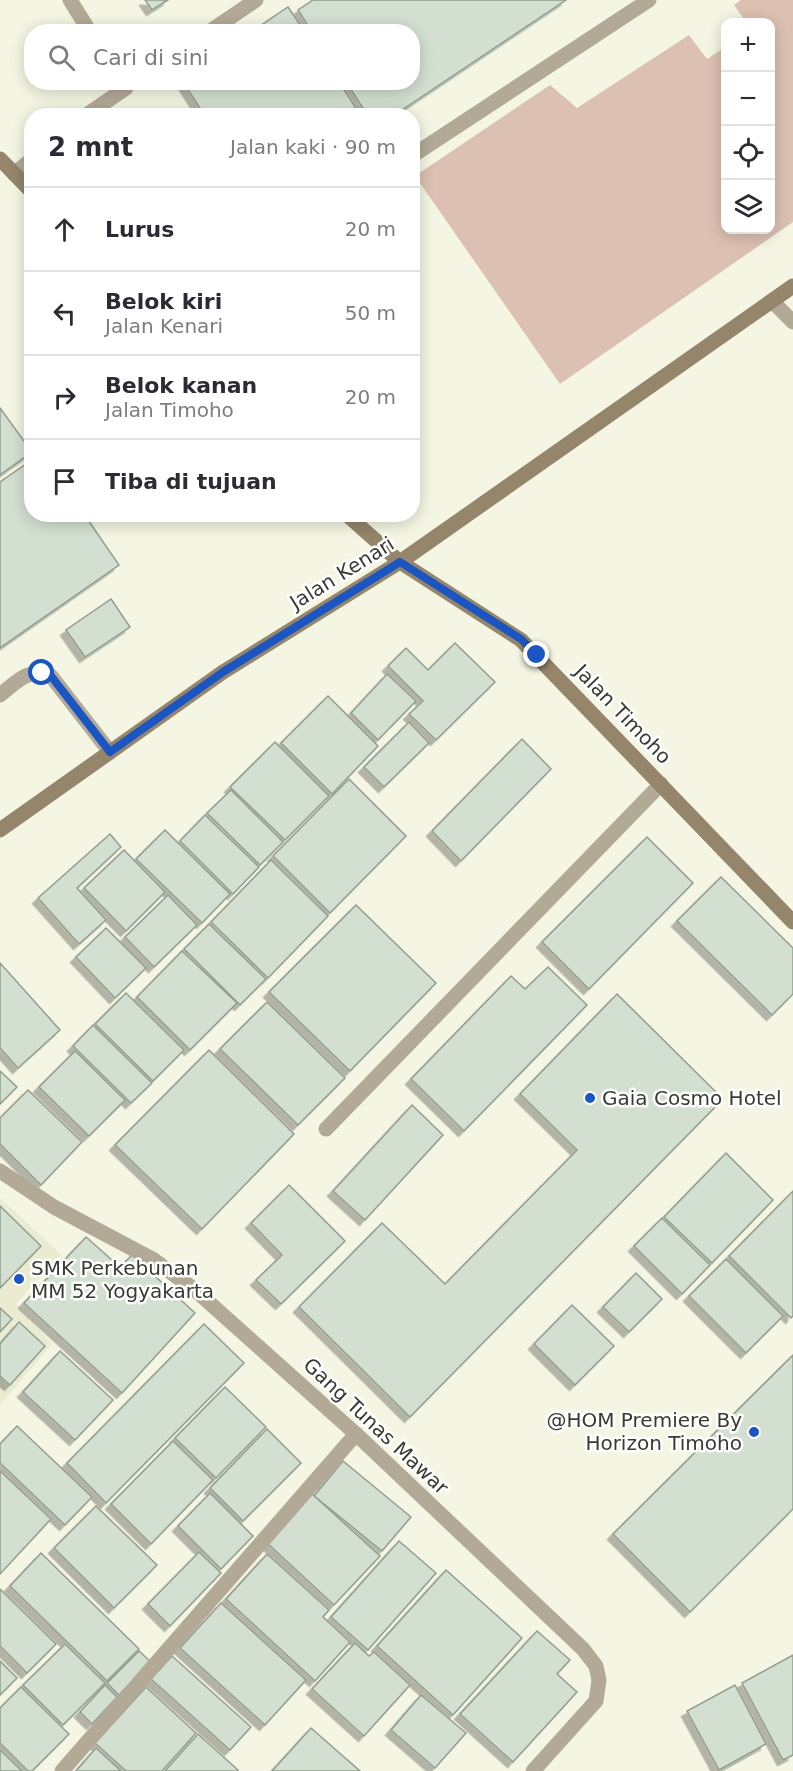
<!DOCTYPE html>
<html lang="id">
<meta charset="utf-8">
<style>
:root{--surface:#fff;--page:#f7f7f7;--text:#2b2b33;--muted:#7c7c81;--line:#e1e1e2}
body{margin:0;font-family:"DejaVu Sans",sans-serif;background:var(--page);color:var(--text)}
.controls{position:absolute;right:18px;top:18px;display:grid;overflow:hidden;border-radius:12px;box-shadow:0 3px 15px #0003}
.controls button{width:54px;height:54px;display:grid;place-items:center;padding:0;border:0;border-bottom:2px solid var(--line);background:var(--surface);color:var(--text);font:30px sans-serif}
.stop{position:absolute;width:18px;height:18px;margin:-14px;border:4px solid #1a55c1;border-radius:50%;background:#fff}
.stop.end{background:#1a55c1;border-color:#fff;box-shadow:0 2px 6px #0008}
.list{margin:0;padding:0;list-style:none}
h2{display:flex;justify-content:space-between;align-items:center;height:78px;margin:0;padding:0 24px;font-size:26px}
h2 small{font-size:20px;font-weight:400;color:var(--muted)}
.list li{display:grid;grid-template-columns:39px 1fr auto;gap:18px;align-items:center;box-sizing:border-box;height:84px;padding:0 24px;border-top:2px solid var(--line)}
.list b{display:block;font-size:22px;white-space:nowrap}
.list p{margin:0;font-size:20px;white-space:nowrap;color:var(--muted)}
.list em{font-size:20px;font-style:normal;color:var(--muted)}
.icon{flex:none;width:33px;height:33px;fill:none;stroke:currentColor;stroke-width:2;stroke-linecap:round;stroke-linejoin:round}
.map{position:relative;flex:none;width:793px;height:1771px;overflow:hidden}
.search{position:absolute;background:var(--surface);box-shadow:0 3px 15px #0003;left:24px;top:24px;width:396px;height:66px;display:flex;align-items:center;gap:15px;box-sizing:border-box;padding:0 21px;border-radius:24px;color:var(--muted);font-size:22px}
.panel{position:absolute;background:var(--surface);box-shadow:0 3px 15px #0003;left:24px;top:108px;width:396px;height:414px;border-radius:24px}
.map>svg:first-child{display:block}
.built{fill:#e9ecd1}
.green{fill:#dcc1b2}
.building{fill:#d3e0d1;stroke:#919e8f;stroke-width:1.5;filter:url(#shadow)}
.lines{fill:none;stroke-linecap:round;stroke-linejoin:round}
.service{stroke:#b3a997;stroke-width:15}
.minor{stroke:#b3a997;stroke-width:15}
.secondary{stroke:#94856b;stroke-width:15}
.route{stroke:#1a55c1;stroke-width:8}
.poi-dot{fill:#1a55c1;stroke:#fff;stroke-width:2}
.labels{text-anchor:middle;stroke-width:5;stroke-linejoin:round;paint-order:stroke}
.street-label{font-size:20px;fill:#393a32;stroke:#fff}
.poi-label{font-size:20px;fill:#393a32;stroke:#fff;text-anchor:start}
</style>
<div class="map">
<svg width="793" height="1771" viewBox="0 0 793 1771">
<defs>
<filter id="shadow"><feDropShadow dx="-5.5" dy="5.5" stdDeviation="0" flood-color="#0004"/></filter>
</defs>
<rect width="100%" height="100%" fill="#f4f6e3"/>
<polygon class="built" points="0,1198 61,1254 16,1304 52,1344 0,1405"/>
<polygon class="green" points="741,0 793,0 793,222 560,384 415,176 550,85 577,108 689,35 707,59 725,47 726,230 770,230 770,22 746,22 734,5"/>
<g class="building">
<polygon points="145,0 168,0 152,10"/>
<polygon points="313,0 566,0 393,116 368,116 346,82 412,82 412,32 312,32 298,10"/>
<polygon points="288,7 305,32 251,32"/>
<polygon points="183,82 339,82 361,116 205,116"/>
<polygon points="0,408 32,452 0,475"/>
<polygon points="32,460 32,514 84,514 119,565 0,648 0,482"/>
<polygon points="111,599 130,627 85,657 66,630"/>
<polygon points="455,643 495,682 436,740 409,714 423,701 388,666 406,648 428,670"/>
<polygon points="387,674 416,701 378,740 351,713"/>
<polygon points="328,696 378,746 332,794 281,743"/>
<polygon points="409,722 429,743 384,787 364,767"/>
<polygon points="522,739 551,769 461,861 432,831"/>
<polygon points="275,742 329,796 285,840 230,787"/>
<polygon points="349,779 406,836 330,913 273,856"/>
<polygon points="231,790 283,842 260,865 207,813"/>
<polygon points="205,815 259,867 233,894 180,841"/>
<polygon points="165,830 230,894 202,923 136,859"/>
<polygon points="110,834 121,847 77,888 106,920 79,944 38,898"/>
<polygon points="647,837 693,883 589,989 542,942"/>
<polygon points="124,850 165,892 126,931 84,888"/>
<polygon points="271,860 328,916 268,978 211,922"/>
<polygon points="721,877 793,948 793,994 772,1015 677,921"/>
<polygon points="168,895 197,925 154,967 125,937"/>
<polygon points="356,905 436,983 350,1071 269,992"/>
<polygon points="209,924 266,979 240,1005 184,949"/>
<polygon points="106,928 146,968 115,998 76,957"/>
<polygon points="182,951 237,1003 190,1050 137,997"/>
<polygon points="0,963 60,1030 18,1068 0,1048"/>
<polygon points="548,967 587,1005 464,1131 411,1079 511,976 525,989"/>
<polygon points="126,993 184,1050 153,1081 95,1024"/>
<polygon points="617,994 723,1099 410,1417 299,1307 382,1223 445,1284 577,1150 520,1094"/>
<polygon points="267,1002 345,1078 298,1125 220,1049"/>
<polygon points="93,1025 152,1083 131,1103 73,1046"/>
<polygon points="209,1050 294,1134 202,1229 115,1145"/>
<polygon points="75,1051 125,1100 89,1136 39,1087"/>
<polygon points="0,1071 17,1087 0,1104"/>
<polygon points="28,1090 82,1142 41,1185 0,1144 0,1118"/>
<polygon points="412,1105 443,1135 365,1220 333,1191"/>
<polygon points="726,1153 773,1200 712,1263 664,1217"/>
<polygon points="289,1185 345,1241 281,1304 256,1280 282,1255 251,1223"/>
<polygon points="793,1191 793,1316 791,1318 729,1256"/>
<polygon points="0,1206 41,1246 0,1288"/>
<polygon points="662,1218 710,1265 682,1294 634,1246"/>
<polygon points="86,1237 120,1267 132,1255 195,1313 122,1393 24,1303"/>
<polygon points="726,1259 783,1316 746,1353 689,1296"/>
<polygon points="636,1273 662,1299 629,1332 603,1307"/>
<polygon points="572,1305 614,1346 575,1385 534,1344"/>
<polygon points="0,1308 12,1319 0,1332"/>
<polygon points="19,1322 45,1346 10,1385 0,1376 0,1344"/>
<polygon points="204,1324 244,1363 106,1503 67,1463"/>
<polygon points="60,1351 113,1400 75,1440 23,1392"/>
<polygon points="793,1355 793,1509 690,1612 613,1534"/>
<polygon points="225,1387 266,1427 216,1478 175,1438"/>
<polygon points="17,1426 92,1497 65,1525 0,1463 0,1444"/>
<polygon points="267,1429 301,1463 243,1521 210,1488"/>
<polygon points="173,1441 213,1480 151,1544 111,1504"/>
<polygon points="343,1461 411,1517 382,1551 314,1496"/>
<polygon points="0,1471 51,1519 0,1574"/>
<polygon points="210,1493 253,1536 221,1569 178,1526"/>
<polygon points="311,1493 380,1556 334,1605 266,1542"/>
<polygon points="96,1506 157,1565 114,1608 54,1548"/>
<polygon points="399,1541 436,1573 368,1650 331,1617"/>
<polygon points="199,1552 221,1573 170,1626 148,1604"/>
<polygon points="41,1553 139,1649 107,1681 10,1586"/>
<polygon points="267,1554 329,1610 323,1617 350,1642 315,1681 226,1599"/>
<polygon points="446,1570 522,1638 453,1715 377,1646"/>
<polygon points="0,1589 56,1644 27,1673 0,1646"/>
<polygon points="221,1603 306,1680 265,1725 180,1648"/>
<polygon points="537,1631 570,1660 557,1674 577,1692 513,1762 460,1714"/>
<polygon points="355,1643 369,1656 374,1652 410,1685 364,1736 312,1689"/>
<polygon points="65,1644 105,1683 63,1725 23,1685"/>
<polygon points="139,1651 151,1662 119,1695 107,1683"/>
<polygon points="793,1655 793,1755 783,1760 742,1683"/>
<polygon points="172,1656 251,1727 230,1750 151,1679"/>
<polygon points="0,1661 17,1678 0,1695"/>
<polygon points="105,1685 117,1697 92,1724 80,1712"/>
<polygon points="735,1685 766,1744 719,1770 687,1711"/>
<polygon points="21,1687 69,1734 32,1771 28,1771 0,1743 0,1708"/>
<polygon points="146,1687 196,1733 162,1771 126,1771 95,1743"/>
<polygon points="421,1695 466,1733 435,1768 391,1730"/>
<polygon points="311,1728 360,1771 272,1771"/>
<polygon points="198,1734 238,1770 237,1771 165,1771"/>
<polygon points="96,1748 121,1771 76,1771"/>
<polygon points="0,1750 22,1771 0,1771"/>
</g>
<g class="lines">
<g class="service">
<polyline points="70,0 90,32"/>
<polyline points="209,32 256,0"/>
<polyline points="85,116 126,88"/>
<polyline points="412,156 649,0"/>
<polyline points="14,174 32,159"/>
<path d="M0 695C17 682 28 667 51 676L110 752"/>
<polyline points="326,1129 661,784"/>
</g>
<g class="minor">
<polyline points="772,301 793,322"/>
<polyline points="0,1171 54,1207 154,1260 195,1290 356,1434 583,1649 596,1666 599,1680 596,1701 533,1771"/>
<polyline points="62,1771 356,1434"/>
</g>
<g class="secondary">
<polyline points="0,159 32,192"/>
<polyline points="346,514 400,562 521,640 793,922"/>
<polyline points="0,830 223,672 400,562 793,286"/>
</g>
</g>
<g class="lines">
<polyline class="route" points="42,673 51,676 110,752 223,672 400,562 521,639 537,655"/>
</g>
<g class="poi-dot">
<circle cx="590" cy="1098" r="6"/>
<circle cx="19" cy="1279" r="6"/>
<circle cx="754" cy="1432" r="6"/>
</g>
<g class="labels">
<g class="street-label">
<text transform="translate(342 573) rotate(-32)" y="7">Jalan Kenari</text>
<text transform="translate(623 714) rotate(46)" y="7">Jalan Timoho</text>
<text transform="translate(376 1426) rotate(43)" y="7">Gang Tunas Mawar</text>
</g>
<g class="poi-label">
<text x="602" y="1105">Gaia Cosmo Hotel</text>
<text x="31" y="1275">SMK Perkebunan<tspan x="31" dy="23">MM 52 Yogyakarta</tspan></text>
<text x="742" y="1427" text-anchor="end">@HOM Premiere By<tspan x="742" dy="23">Horizon Timoho</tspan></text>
</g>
</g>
</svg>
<div class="controls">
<button>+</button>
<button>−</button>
<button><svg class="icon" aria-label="locate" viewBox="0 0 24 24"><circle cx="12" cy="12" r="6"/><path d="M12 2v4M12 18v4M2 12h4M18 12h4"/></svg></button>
<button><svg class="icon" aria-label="layers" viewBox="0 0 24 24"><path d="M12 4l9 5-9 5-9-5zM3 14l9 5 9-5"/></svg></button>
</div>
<div class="stop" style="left:42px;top:673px"></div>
<div class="stop end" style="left:537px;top:655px"></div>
<div class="search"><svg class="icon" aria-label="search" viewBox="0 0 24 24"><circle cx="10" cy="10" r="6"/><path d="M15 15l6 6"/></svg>Cari di sini</div>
<section class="panel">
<h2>2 mnt<small>Jalan kaki · 90 m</small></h2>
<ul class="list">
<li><svg class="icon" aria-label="ahead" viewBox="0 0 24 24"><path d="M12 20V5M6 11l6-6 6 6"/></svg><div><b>Lurus</b></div><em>20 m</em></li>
<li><svg class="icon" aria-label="left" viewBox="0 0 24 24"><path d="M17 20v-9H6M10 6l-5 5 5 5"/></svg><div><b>Belok kiri</b><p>Jalan Kenari</p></div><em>50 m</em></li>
<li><svg class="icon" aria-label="right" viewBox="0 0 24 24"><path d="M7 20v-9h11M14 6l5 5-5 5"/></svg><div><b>Belok kanan</b><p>Jalan Timoho</p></div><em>20 m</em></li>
<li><svg class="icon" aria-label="arrive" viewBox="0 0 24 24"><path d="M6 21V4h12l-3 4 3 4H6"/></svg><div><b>Tiba di tujuan</b></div></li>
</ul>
</section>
</div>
